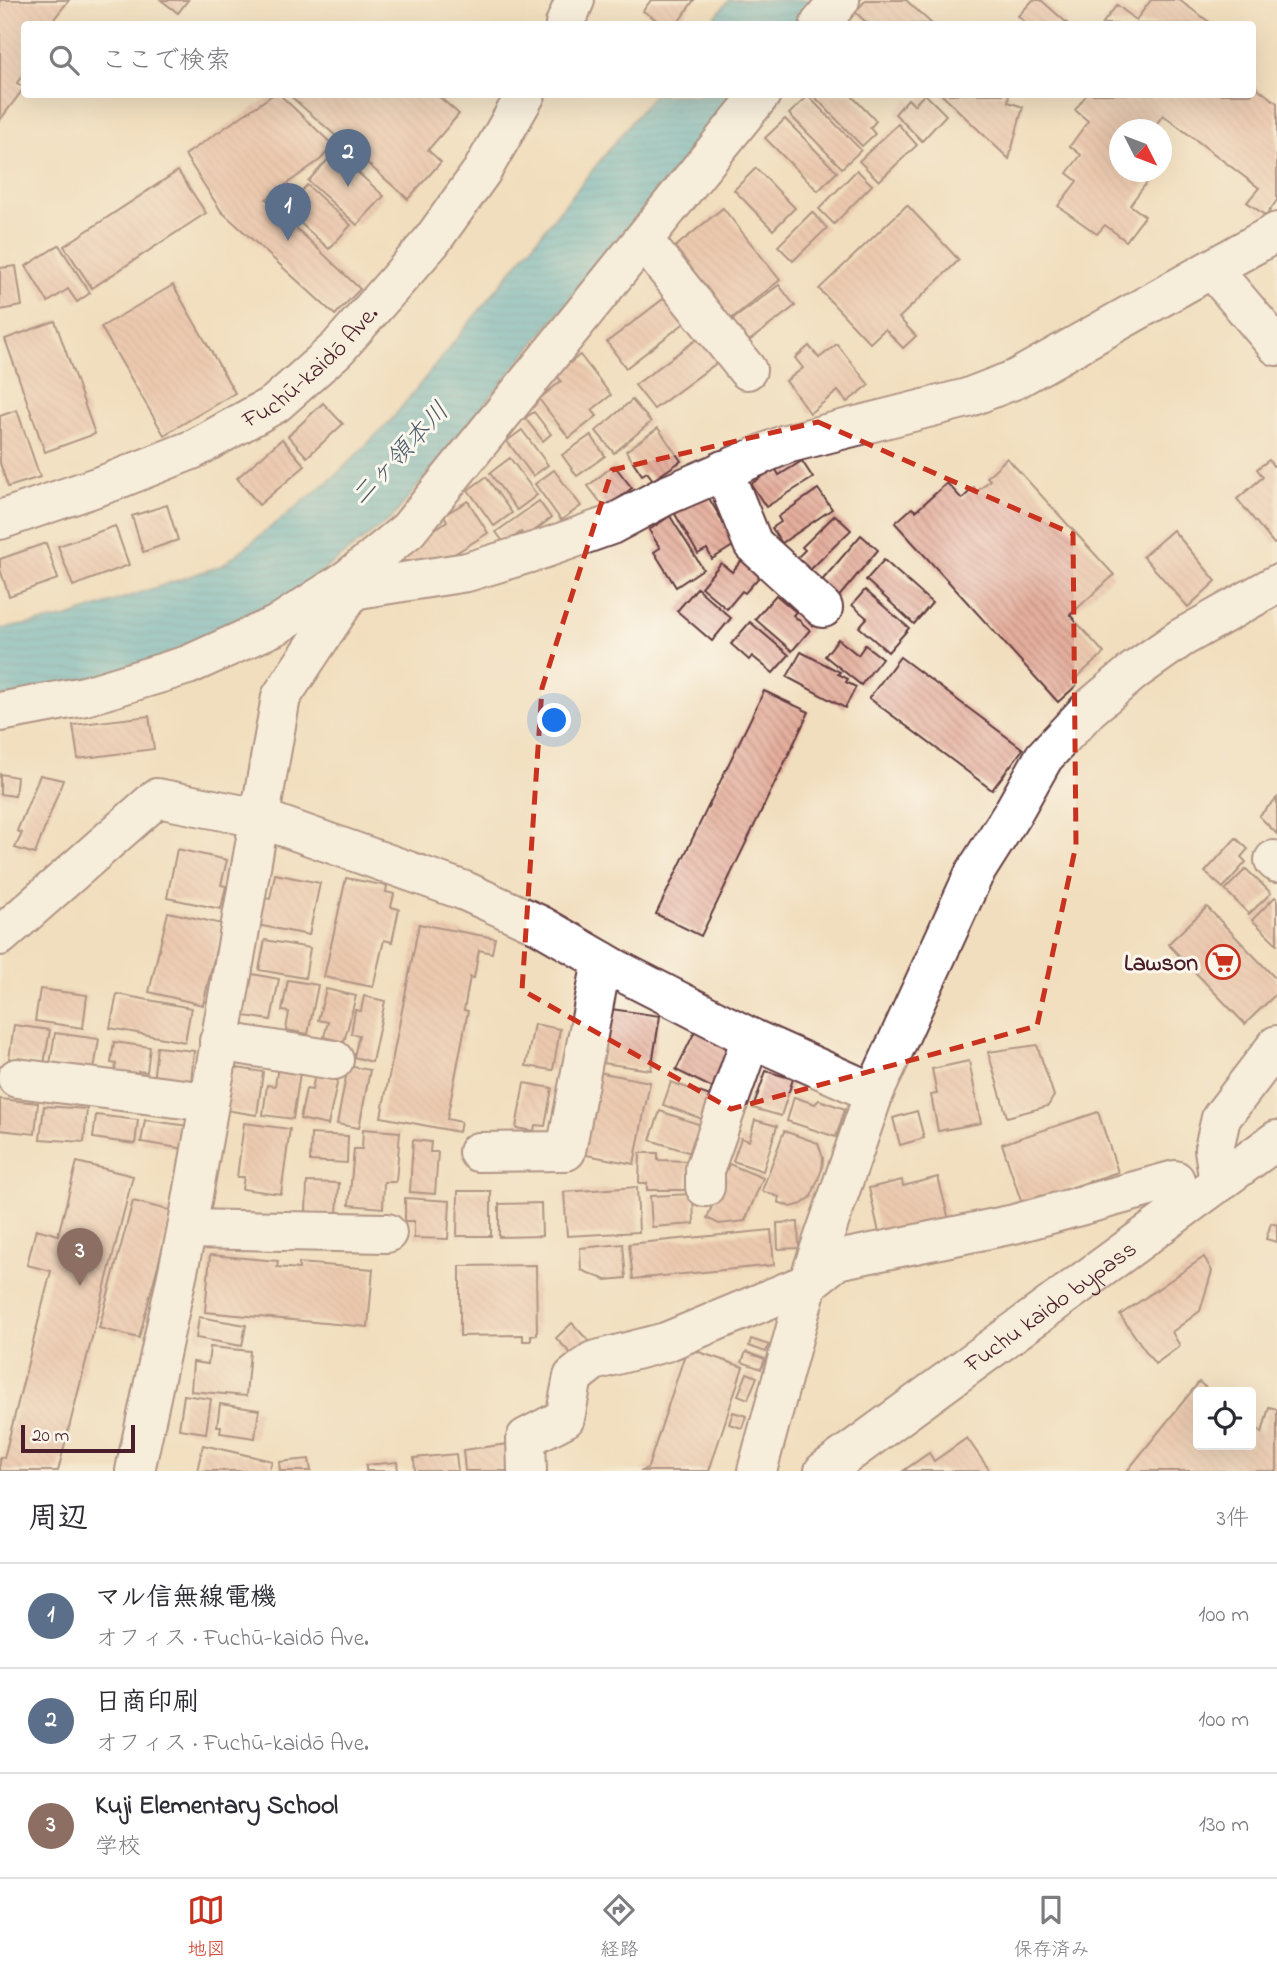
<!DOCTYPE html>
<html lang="ja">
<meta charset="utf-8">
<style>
:root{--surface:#fff;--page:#f7f7f7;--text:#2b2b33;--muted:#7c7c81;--line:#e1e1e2;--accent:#c8321e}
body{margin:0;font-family:"Indie Flower","Klee One",sans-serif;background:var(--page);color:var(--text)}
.controls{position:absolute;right:21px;bottom:21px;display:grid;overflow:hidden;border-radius:7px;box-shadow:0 7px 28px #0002}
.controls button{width:63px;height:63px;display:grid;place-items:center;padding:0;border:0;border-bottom:2px solid var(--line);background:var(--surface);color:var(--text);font:35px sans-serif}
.compass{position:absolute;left:1109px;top:119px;width:63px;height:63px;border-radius:50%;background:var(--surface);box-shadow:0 7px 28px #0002;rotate:132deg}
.scale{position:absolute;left:21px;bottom:18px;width:114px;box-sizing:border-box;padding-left:7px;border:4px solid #4a1f2b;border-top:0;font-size:19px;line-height:24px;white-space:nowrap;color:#4a1f2b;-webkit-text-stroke:5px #fbf7ec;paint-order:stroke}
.you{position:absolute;left:555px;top:721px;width:24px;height:24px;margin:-18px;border:5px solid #fff;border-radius:50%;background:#1a73e8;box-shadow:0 0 0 10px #1a73e833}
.badge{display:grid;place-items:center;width:46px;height:46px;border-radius:50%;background:var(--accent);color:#fff;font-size:23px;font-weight:700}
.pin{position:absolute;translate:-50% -58px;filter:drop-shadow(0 2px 4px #0008)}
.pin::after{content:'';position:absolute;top:37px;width:24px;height:21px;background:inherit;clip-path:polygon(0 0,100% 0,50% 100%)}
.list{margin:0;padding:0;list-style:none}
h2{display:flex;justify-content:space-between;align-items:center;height:91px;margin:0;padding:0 28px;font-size:30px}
h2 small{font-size:23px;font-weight:400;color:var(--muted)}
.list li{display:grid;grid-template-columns:46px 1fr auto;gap:21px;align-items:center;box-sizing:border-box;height:105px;padding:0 28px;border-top:2px solid var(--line)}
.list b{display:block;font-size:26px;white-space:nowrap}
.list p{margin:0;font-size:23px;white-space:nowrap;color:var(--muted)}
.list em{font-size:23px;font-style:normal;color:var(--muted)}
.icon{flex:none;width:38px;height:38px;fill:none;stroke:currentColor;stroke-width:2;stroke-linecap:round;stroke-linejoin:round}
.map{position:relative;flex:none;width:1277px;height:1471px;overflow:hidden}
.search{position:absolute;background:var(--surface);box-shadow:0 7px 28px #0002;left:21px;right:21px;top:21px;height:77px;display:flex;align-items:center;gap:18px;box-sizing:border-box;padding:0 24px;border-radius:7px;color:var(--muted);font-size:26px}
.sheet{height:406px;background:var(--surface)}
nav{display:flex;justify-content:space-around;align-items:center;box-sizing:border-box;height:98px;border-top:2px solid var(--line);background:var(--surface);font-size:19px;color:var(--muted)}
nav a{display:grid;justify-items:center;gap:4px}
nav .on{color:var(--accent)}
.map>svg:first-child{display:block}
.water{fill:url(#water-rules);stroke:#4a687a;stroke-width:2}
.building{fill:url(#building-back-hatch)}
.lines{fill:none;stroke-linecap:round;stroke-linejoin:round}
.minor-casing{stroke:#633c41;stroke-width:42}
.major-casing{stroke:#633c41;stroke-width:42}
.minor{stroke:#fff;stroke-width:38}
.major{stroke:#fff;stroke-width:38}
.marked{fill:none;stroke:#c8321e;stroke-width:5;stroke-dasharray:14 9;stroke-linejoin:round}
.labels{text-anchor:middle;stroke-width:6;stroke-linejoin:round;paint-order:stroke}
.street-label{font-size:24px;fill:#4a1f2b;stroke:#fbf7ec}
.poi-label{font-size:24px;font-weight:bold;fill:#4a1f2b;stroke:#fbf7ec;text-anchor:end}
.water-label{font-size:26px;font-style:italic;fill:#4a5a6b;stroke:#fbf7ec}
</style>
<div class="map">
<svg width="1277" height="1471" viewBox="0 0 1277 1471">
<defs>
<pattern id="water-rules" width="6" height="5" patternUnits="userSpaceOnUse" patternTransform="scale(1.75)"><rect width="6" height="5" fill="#4bb2ca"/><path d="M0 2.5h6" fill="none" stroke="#4090a4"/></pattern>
<pattern id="building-back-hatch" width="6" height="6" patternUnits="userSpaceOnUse" patternTransform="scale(1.75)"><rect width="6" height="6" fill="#e5af9d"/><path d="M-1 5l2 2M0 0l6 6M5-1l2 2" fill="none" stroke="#bc8e80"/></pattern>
</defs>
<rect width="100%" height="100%" fill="#fbf7ec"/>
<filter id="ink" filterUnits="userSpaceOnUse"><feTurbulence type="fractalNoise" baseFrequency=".0143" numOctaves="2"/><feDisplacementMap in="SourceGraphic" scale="14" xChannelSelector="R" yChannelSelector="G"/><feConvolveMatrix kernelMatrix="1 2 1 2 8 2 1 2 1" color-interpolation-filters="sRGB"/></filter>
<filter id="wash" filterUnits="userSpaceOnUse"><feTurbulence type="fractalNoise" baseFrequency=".00686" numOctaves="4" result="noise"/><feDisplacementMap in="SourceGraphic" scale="28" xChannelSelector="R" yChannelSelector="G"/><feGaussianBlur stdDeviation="1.57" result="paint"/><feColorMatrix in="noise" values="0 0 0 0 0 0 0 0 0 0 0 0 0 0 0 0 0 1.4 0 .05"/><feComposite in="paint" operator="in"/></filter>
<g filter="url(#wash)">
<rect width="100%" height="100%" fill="#f1debe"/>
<g class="water">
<polygon points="729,0 813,0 793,24 709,24"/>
<polygon points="653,95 736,95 392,518 267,613 125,672 0,698 0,629 65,618 223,565 335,476 392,419"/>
</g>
<g id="blocks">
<g class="building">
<polygon points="0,0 69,0 50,24 24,24 24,73 17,83 24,88 0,120"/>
<polygon points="161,0 188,0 178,13"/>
<polygon points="651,0 694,0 677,24 663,24 643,11"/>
<polygon points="866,0 906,0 932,24 868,24 855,12"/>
<polygon points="1033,0 1041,0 1068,24 1027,24 1018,16"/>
<polygon points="1151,0 1179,0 1212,24 1102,24 1117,5 1136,20"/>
<polygon points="1252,84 1277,103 1277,200 1266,216 1247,202 1259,188 1163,115 1152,130 1120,130 1120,172 1141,172 1150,178 1130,205 1145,216 1126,241 1105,225 1097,234 1058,206 1077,181 1067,173 1081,155 1070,146 1088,121 1075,110 1087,94 1252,94"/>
<polygon points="274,94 279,94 333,145 321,159 266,199 360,289 335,315 221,211 185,155"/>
<polygon points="288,94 436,94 459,114 428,150 441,162 408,199"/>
<polygon points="812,94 850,94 876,121 870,128 875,134 862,146"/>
<polygon points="925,94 946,115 922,141 895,114 908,99 914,105"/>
<polygon points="941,94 1009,94 1008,102 1023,107 1009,159"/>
<polygon points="808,96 861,150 842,168 789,114"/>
<polygon points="785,119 837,172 818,191 765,138"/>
<polygon points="898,124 917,145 879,181 859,161"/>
<polygon points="335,152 384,196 357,225 308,181"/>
<polygon points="756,168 795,208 773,230 734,190"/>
<polygon points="857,170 872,185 834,224 819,209"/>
<polygon points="178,171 206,213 92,288 64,246"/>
<polygon points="307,185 351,225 329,249 285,209"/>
<polygon points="907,205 959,260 899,318 916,336 903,348 885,329 870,343 819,289"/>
<polygon points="723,208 780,280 731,319 675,247"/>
<polygon points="812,212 827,228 793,261 778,246"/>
<polygon points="59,245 90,293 77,302 68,289 48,302 26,266"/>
<polygon points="16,266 22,306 0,310 0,268"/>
<polygon points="173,285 235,393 164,435 101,327"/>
<polygon points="779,285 795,306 749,341 732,320"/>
<polygon points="667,296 687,321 626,368 607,342"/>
<polygon points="55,321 95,434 45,452 5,339"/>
<polygon points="700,337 718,362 654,409 635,385"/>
<polygon points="837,344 869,385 847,402 838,391 810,413 786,381 803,368 795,358 809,346 819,358"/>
<polygon points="580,355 611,395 592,410 597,416 569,438 539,399 561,381 556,374"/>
<polygon points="632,400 651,422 614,453 596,431"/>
<polygon points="323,403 343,424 307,457 288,436"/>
<polygon points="17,410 40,477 8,487 0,463 0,416"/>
<polygon points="534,412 551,434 543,441 525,418"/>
<polygon points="658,428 681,461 653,480 647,472 642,475 626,451"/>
<polygon points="522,430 548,465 533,476 507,441"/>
<polygon points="591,435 605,456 577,476 562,455"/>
<polygon points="282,439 305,466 259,505 237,478"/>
<polygon points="510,458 537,495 517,510 490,473"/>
<polygon points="1007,458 1114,575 1070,615 1104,653 1074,680 1077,685 1058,702 895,523 912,508 916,511 947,483 962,499 974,487 977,492 990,480 987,477"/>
<polygon points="1269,460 1273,466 1277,463 1277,542 1274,544 1237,499 1263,477 1257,469"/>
<polygon points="802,461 813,478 766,507 751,484 775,468 779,475"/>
<polygon points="614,465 632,488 618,499 621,502 608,512 588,486"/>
<polygon points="554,470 581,506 561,520 535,484"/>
<polygon points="486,477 512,513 494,526 468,490"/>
<polygon points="818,489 832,509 782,543 772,528 781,522 778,517"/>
<polygon points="707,495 736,544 712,559 707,549 698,554 675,514"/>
<polygon points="468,501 488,533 451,556 409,565 400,553 447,521 444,515"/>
<polygon points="539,501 551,518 525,538 521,532 505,544 496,532"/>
<polygon points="167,505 178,540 143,552 132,516"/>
<polygon points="835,515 851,530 808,572 796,559 805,550 802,547"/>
<polygon points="670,516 703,569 676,587 654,552 660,548 649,530"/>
<polygon points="115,526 129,565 73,586 58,546"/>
<polygon points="1173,530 1216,581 1188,607 1143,556"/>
<polygon points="861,535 878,550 837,599 819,584"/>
<polygon points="46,543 58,579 9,596 0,569 0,559"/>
<polygon points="742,560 760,576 745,593 742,591 727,609 701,587 721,563 732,572"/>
<polygon points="884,560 932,603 914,624 866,580"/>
<polygon points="697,588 731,618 712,641 677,611"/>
<polygon points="865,590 909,628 888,652 859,627 867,618 852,605"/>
<polygon points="776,595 796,612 793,615 810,630 792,651 755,619"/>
<polygon points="750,622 789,655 773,673 752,656 749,660 731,644"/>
<polygon points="838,639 858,655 865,645 882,658 861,685 825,656"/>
<polygon points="801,652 840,672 838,674 848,679 846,682 856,687 845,708 787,677"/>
<polygon points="900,657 1023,749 992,790 869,698"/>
<polygon points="764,691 809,712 701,936 656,914"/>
<polygon points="149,716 154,749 78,759 73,725"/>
<polygon points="0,774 17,777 15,796 0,794"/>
<polygon points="40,775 63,780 35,854 15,848 22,833 17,831"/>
<polygon points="1277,798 1277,834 1259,816"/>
<polygon points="1236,838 1248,849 1241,857 1246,862 1223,888 1205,872"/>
<polygon points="177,849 227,860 221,885 226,886 221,909 167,898"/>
<polygon points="1246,869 1271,893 1249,914 1225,890"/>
<polygon points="275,874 320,883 309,935 257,925 263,898 270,899"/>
<polygon points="346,878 387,886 386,892 394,894 391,907 399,909 392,942 384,940 373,987 324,977"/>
<polygon points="1275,897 1277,899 1277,944 1252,920"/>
<polygon points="1207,907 1277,980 1277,993 1245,1024 1168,944"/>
<polygon points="168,912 222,924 203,1005 149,992"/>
<polygon points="419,924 495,938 492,953 479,950 474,978 470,977 464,1010 468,1011 447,1119 461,1122 459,1132 381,1117"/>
<polygon points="265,940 310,948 305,978 259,970"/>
<polygon points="247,973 279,979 271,1020 244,1016 247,1000 242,999"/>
<polygon points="288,980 318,985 308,1034 286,1030 289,1012 282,1011"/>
<polygon points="40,989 87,995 83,1028 35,1021"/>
<polygon points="326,989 356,996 344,1042 324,1037 328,1022 318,1020"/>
<polygon points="117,994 191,1008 185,1042 110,1028"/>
<polygon points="364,996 385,1001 372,1062 354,1057 359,1035 351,1034 355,1010 361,1011"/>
<polygon points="611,1009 660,1016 651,1070 602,1063"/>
<polygon points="534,1024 560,1029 553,1070 526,1066"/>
<polygon points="14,1025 50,1030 44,1064 9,1059"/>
<polygon points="695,1031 732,1049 719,1091 676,1070"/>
<polygon points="55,1033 99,1039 94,1070 50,1064"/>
<polygon points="114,1042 150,1047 147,1072 138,1071 137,1077 114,1074 116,1064 111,1063"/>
<polygon points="1037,1045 1054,1096 1048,1106 1007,1117 988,1052"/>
<polygon points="157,1047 194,1051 191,1082 153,1082"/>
<polygon points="969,1061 981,1123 938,1131 931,1095 937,1094 932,1069"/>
<polygon points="278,1066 300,1073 293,1119 263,1115 267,1085 275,1086"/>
<polygon points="348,1066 370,1070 359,1128 337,1124"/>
<polygon points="231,1067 263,1072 257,1115 225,1110"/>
<polygon points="766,1071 793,1079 781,1116 753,1108"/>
<polygon points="598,1072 650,1082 634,1164 581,1154"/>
<polygon points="315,1074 338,1079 328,1125 300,1119 306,1089 312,1090"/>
<polygon points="671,1082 713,1097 705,1120 663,1105"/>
<polygon points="524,1083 552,1088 545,1126 535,1125 534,1131 516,1128"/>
<polygon points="794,1097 815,1104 819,1100 845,1109 836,1137 787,1121"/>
<polygon points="0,1099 38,1103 35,1134 0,1130"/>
<polygon points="44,1106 87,1109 84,1142 40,1139"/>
<polygon points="660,1111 701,1125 691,1153 650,1140"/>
<polygon points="917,1111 924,1138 900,1145 893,1118"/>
<polygon points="1098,1112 1118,1172 1022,1204 1002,1144"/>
<polygon points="96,1115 138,1120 135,1144 93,1138"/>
<polygon points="145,1120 189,1126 185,1149 141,1142"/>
<polygon points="755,1120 777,1126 763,1171 733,1161 741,1138 749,1141"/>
<polygon points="244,1123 290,1129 281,1194 242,1189 244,1177 237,1177"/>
<polygon points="363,1129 400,1132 396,1182 384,1182 383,1208 349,1205 354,1149 362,1149"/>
<polygon points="784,1131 818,1143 823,1158 822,1169 811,1197 802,1204 791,1207 778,1202 779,1197 762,1191"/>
<polygon points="311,1134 348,1136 347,1163 310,1161"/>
<polygon points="413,1140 431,1142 430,1152 438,1152 435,1194 410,1192"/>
<polygon points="640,1153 658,1153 658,1160 688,1161 687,1190 647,1190 647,1183 639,1183"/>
<polygon points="77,1162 133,1176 58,1471 0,1471 0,1457 4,1458 51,1271 27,1265 36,1229 58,1235"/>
<polygon points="729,1164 763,1178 745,1221 719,1224 707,1218"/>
<polygon points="938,1177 949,1220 880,1237 869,1188 902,1180 903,1186"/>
<polygon points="307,1182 339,1183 337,1214 306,1213"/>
<polygon points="637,1187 639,1232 567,1236 564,1192"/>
<polygon points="458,1191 491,1191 491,1236 457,1236"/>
<polygon points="693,1194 694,1224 652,1227 650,1196"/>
<polygon points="405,1198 450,1201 448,1239 414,1238 414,1221 405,1221"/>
<polygon points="133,1201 172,1211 139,1338 99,1328"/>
<polygon points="541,1203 542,1236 499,1237 499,1204"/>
<polygon points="798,1222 799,1248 778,1249 777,1223"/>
<polygon points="1271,1223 1277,1225 1277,1242 1266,1239"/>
<polygon points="771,1230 774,1265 633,1279 629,1244"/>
<polygon points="623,1244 626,1278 606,1280 581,1270 580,1248"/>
<polygon points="210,1255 278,1261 277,1267 299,1269 299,1263 373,1269 368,1327 205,1312"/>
<polygon points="1204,1257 1212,1271 1200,1311 1172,1332 1180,1346 1155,1364 1120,1315"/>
<polygon points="536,1265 537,1335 531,1335 531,1341 523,1341 523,1335 460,1336 460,1266"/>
<polygon points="199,1317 246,1325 242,1346 196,1338"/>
<polygon points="572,1323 593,1346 577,1360 556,1338"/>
<polygon points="751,1339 769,1345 766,1352 749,1346"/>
<polygon points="210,1347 250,1351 246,1396 191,1391 193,1362 208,1364"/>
<polygon points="687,1348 743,1367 709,1471 642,1471 648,1467"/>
<polygon points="746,1352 765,1359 761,1369 742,1362"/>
<polygon points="747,1373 757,1377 748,1399 738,1395"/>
<polygon points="1199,1382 1211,1392 1198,1392 1198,1445 1251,1445 1251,1423 1262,1433 1269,1407 1277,1409 1277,1471 1127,1471"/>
<polygon points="184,1395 211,1399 206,1433 179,1429"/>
<polygon points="220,1404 259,1410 255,1438 220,1433 221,1426 217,1426"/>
<polygon points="733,1412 746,1416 742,1428 729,1424"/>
<polygon points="967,1438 990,1471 903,1471 929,1453 934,1461"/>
<polygon points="508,1444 510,1471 465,1471 463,1450"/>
<polygon points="203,1445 272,1461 269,1471 197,1471"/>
<polygon points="456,1454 458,1471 415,1471 414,1458"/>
<polygon points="309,1459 311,1471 280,1471 279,1462"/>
<polygon points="397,1462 398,1471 366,1471 366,1465"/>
</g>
</g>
</g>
<g filter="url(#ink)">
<use href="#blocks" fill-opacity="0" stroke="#633c41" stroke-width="2"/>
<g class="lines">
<g class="minor-casing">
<g id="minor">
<polyline points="820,24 840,0"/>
<polyline points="643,240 747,370"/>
<polyline points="1212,269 1277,346"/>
<polyline points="723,470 753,544 823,608"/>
<polyline points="352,590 467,572 543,549 611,525 665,496 786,444 967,398 1016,379 1277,232"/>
<polyline points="0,712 85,696 188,665 277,625 348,579 408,530 761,94"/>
<polyline points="1274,860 1277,863"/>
<polyline points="0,936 157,798 259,818 465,891 540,925 616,969 751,1038 874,1093"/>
<polyline points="219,1041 334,1060"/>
<polyline points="17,1078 208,1102"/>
<polyline points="478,1152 566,1151 602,961"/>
<polyline points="1219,1183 1214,1149 1221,1118 1277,1045"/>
<polyline points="705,1187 705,1168 751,1038"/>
<polyline points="187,1229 387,1233"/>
<polyline points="135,1471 187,1229 281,697 352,590 348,579"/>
<polyline points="527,1471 526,1438 565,1418 573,1377 593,1361 666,1342 808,1283 837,1260 1014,1224 1175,1180"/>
<polyline points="757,1471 808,1283 874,1093 974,874 1012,814 1044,757 1089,709 1134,671 1181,638 1277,584"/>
<path id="s1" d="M824 1471 1277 1140"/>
</g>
</g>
<g class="major-casing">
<g id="major">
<polyline points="565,24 575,0"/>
<path id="s2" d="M0 520 111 482 194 449 275 404 337 349 431 242 482 171 526 94"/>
</g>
</g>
<use href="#minor" class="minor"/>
<use href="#major" class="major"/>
</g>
</g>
<path d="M0 0H1277V1471H0ZM818 422 1073 534 1076 845 1037 1026 731 1109 522 990 542 688 612 470Z" fill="#f1debe" fill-opacity=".55" fill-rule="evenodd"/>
<path class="marked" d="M818 422 1073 534 1076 845 1037 1026 731 1109 522 990 542 688 612 470Z"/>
<defs>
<g id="supermarket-ring" transform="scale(1.75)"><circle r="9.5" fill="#fbf7ec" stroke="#c8321e" stroke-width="1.5"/><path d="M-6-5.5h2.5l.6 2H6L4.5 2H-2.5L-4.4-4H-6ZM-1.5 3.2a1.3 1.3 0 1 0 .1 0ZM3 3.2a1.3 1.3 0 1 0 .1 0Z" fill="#c8321e"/></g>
</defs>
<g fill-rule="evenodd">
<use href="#supermarket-ring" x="1223" y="962"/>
</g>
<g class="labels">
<g class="street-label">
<text dy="8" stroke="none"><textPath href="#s2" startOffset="350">Fuchū-kaidō Ave.</textPath></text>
<text dy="8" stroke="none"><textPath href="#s1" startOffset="280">Fuchu kaido bypass</textPath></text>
</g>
<g class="poi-label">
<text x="1198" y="970">Lawson</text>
</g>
<g class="water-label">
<text transform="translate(399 453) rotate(-47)" y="9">二ヶ領本川</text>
</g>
</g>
</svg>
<div class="controls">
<button><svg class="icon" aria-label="locate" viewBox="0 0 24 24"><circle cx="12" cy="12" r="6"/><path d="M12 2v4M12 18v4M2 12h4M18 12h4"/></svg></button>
</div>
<svg class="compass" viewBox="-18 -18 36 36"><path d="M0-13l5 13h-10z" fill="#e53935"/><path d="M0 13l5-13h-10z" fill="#7c7c81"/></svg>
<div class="scale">20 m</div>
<div class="you"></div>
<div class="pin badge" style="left:288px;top:241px;background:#5c6f8a">1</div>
<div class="pin badge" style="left:348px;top:187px;background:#5c6f8a">2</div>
<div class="pin badge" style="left:80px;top:1286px;background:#8d6e63">3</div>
<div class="search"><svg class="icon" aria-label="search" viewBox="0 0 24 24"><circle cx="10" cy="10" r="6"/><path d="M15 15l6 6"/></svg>ここで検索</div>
</div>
<section class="sheet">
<h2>周辺<small>3件</small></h2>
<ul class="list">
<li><span class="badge" style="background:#5c6f8a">1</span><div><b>マル信無線電機</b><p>オフィス · Fuchū-kaidō Ave.</p></div><em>100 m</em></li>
<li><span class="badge" style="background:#5c6f8a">2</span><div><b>日商印刷</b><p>オフィス · Fuchū-kaidō Ave.</p></div><em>100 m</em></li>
<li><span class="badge" style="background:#8d6e63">3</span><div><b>Kuji Elementary School</b><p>学校</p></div><em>130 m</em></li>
</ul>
</section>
<nav>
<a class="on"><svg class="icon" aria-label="map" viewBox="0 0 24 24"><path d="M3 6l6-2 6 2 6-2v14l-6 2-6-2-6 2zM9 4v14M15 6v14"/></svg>地図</a>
<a><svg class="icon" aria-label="directions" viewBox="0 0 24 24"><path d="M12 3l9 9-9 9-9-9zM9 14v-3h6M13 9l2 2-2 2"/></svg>経路</a>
<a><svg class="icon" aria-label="saved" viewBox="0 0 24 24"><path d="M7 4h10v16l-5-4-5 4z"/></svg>保存済み</a>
</nav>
